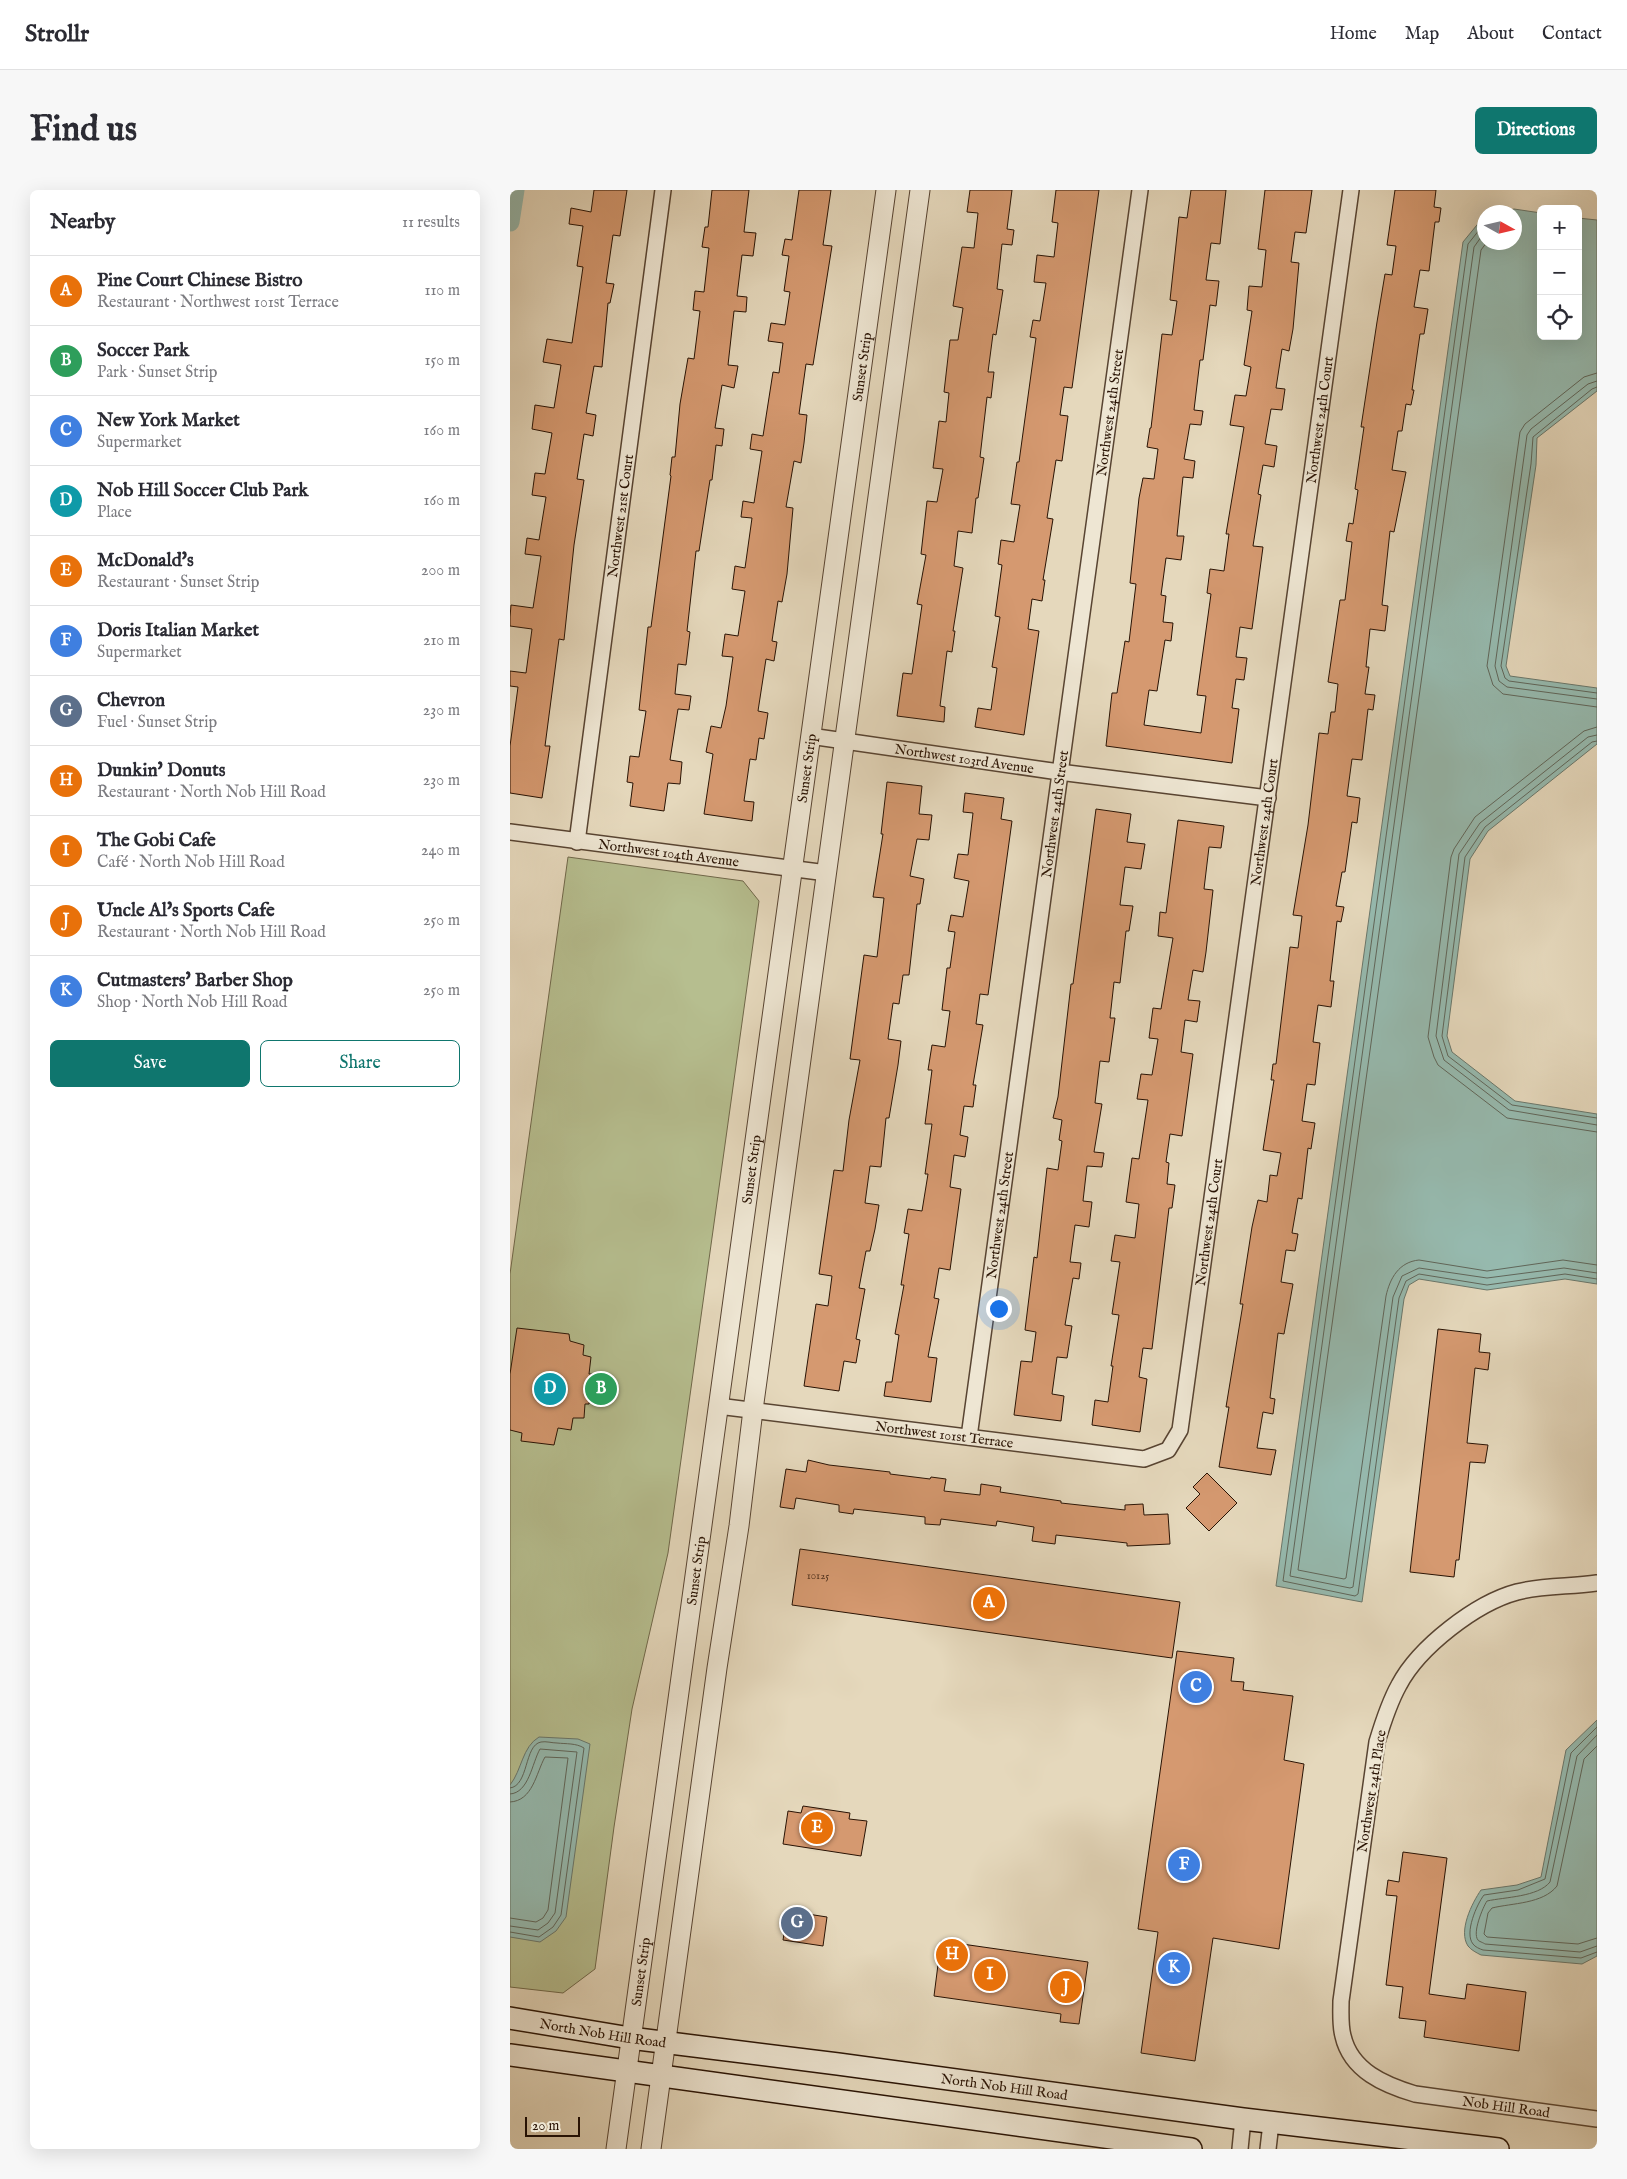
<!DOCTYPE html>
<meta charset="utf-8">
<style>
:root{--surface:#fff;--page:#f7f7f7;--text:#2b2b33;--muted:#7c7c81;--line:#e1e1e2;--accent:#0f766e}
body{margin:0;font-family:"IM FELL English",serif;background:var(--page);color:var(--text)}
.controls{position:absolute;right:15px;top:15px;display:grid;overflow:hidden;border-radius:8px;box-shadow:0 5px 20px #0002}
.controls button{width:45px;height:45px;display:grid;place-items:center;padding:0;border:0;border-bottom:1px solid var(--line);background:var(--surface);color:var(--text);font:25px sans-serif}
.compass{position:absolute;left:967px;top:15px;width:45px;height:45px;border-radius:50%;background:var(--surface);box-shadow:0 5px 20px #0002;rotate:98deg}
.scale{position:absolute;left:15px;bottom:12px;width:55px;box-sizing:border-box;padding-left:5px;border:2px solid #291304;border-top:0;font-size:14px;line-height:18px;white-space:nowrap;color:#291304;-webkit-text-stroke:4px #eee6d3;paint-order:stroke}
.you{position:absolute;left:488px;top:1118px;width:18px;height:18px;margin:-12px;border:4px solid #fff;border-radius:50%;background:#1a73e8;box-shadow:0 0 0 8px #1a73e833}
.badge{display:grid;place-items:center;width:32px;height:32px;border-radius:50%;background:var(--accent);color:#fff;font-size:16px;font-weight:700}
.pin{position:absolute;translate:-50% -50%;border:2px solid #fff;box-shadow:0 1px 5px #0006}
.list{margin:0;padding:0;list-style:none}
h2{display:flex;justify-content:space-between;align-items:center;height:65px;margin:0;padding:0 20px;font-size:21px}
h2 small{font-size:16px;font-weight:400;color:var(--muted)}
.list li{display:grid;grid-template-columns:32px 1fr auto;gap:15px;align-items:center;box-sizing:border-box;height:70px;padding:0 20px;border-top:1px solid var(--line)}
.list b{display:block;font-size:19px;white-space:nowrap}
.list p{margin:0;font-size:16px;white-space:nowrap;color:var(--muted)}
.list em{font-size:16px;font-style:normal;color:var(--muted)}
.actions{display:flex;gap:10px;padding:15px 20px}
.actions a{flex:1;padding:11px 0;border:1px solid var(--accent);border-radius:8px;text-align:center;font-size:18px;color:var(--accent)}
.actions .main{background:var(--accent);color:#fff}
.icon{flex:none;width:28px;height:28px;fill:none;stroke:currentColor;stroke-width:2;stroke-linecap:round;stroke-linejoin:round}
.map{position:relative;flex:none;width:1087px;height:1959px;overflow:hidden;border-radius:8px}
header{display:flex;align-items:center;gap:30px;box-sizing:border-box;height:70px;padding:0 25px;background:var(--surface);border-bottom:1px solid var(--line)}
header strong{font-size:24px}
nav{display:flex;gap:28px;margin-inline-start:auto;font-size:18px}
.intro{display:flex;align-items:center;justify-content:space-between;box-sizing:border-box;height:120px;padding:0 30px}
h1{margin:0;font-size:35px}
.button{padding:12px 22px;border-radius:8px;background:var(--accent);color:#fff;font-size:18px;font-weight:700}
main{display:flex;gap:30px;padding:0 30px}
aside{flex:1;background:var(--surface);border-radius:8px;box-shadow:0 5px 20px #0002}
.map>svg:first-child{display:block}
.green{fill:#b6be8f;stroke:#70684a}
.water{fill:#96baaf;stroke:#6a776b}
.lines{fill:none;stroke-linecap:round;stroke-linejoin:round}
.shore{stroke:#60665a;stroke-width:1}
.canal{stroke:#96baaf;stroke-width:19}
.building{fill:#d59970;stroke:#291304}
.minor-casing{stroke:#584432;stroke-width:18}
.tertiary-casing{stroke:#584432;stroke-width:21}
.secondary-casing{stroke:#291304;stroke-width:24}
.minor{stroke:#eee6d3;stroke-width:15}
.tertiary{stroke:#eee6d3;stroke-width:19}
.secondary{stroke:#eee6d3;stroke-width:21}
.labels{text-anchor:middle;stroke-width:4.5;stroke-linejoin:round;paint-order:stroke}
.number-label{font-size:11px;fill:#54341f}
.street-label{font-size:14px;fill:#291304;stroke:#eee6d3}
</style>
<header>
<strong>Strollr</strong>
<nav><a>Home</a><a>Map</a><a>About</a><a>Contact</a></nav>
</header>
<div class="intro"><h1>Find us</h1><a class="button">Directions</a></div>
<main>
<aside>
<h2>Nearby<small>11 results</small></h2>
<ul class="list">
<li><span class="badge" style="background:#e8710a">A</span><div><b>Pine Court Chinese Bistro</b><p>Restaurant · Northwest 101st Terrace</p></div><em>110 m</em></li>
<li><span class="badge" style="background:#2e9e5b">B</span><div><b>Soccer Park</b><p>Park · Sunset Strip</p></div><em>150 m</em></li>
<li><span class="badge" style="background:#3f7fe0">C</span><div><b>New York Market</b><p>Supermarket</p></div><em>160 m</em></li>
<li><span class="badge" style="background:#0f9aa8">D</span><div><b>Nob Hill Soccer Club Park</b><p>Place</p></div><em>160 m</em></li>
<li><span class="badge" style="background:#e8710a">E</span><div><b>McDonald's</b><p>Restaurant · Sunset Strip</p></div><em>200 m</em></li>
<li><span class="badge" style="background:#3f7fe0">F</span><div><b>Doris Italian Market</b><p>Supermarket</p></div><em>210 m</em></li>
<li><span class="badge" style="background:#5c6f8a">G</span><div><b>Chevron</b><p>Fuel · Sunset Strip</p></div><em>230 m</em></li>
<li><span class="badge" style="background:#e8710a">H</span><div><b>Dunkin' Donuts</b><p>Restaurant · North Nob Hill Road</p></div><em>230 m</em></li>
<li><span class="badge" style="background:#e8710a">I</span><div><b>The Gobi Cafe</b><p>Café · North Nob Hill Road</p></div><em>240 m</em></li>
<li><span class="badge" style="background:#e8710a">J</span><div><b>Uncle Al's Sports Cafe</b><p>Restaurant · North Nob Hill Road</p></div><em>250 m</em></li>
<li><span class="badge" style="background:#3f7fe0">K</span><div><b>Cutmasters' Barber Shop</b><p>Shop · North Nob Hill Road</p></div><em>250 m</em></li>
</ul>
<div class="actions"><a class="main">Save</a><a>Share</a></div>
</aside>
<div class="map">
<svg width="1087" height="1959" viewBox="0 0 1087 1959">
<rect width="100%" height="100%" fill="#e5d8bc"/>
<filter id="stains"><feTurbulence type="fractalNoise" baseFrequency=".004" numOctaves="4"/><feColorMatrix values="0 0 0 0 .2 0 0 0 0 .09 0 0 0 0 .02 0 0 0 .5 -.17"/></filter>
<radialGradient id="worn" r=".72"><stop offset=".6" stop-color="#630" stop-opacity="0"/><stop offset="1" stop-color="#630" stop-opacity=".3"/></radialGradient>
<polygon class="green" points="58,667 233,691 249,711 158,1363 122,1519 104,1637 85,1779 53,1803 0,1797 0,1084"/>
<g class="water">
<polygon points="1004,19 1031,23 1031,146 1068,146 1068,28 1087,30 1087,201 1027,248 1026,275 996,476 1000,486 1087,498 1087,554 978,641 960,669 937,846 942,862 1005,911 1087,924 1087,1094 1055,1089 977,1100 909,1089 899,1095 894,1109 852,1412 766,1396 953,52 971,30 974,29 974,52 1004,52 1004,22 993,22"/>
<path d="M1087 1530V1766L1072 1774 971 1765C967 1763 961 1760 958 1756 948 1741 962 1713 971 1700L1007 1695 1031 1687 1056 1560Z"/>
<path d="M29 1547 68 1549 80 1554 56 1727 46 1741 30 1752 0 1747V1595C12 1580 12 1557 29 1547Z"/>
</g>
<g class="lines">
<g class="shore">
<polyline points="974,34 958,54 773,1391 845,1406 848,1404 889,1108 896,1091 909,1084 977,1095 1055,1084 1087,1089"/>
<polyline points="974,43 964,57 780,1386 840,1398 843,1397 883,1107 892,1086 909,1078 977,1088 1054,1078 1087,1083"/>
<path d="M977 52 971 60 788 1380 834 1389 836 1388 876 1106C880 1088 889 1072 909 1070L977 1081 1053 1070 1087 1075"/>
<polyline points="1087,183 1074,187 1015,234 1010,242 977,476 983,495 993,504 1087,517"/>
<polyline points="1087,191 1078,194 1021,239 1017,245 985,476 989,491 997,497 1087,509"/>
<polyline points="1087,197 1082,199 1023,247 1021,274 991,476 995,488 999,491 1087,503"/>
<polyline points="1087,537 1074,541 965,627 944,659 941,667 918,847 924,867 928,875 997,928 1087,942"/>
<polyline points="1087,545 1078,547 970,633 949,664 926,846 934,870 999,920 1087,935"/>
<polyline points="1087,551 1082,552 975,637 955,667 932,846 938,866 1002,915 1087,928"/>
<path d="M1087 1537 1061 1563 1035 1689 1008 1700 974 1705C967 1714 954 1743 963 1754 965 1757 970 1759 973 1760L1071 1768 1087 1762"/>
<path d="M1087 1545 1067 1566 1040 1692C1028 1707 995 1707 977 1711 973 1717 962 1743 968 1750 968 1751 974 1753 975 1754L1070 1762 1087 1756"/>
<path d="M1087 1556 1074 1569 1047 1696C1033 1714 1002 1713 982 1718L978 1723 974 1744 977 1747 1068 1754 1087 1748"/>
<path d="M0 1598C19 1596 14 1555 31 1552 36 1551 42 1553 47 1553 56 1554 66 1553 74 1558L51 1725 43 1737 29 1747 0 1742"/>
<path d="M0 1604C19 1603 22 1573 30 1559L67 1562 45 1723 38 1733 28 1740 0 1736"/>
<path d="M0 1612C23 1611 26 1583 35 1567L58 1568 38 1720 33 1728 26 1732 0 1728"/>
</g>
<polyline class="canal" points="0,32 5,0"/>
</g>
<g class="building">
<polygon points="84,0 117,0 110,46 103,45 96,93 104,94 100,113 98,113 92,177 84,176 76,223 86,225 83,246 74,244 67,289 74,290 64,355 54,450 49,449 35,556 40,556 32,608 0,603 0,556 8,497 0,496 0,481 16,483 22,439 0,436 0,427 1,415 23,418 31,366 15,364 17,348 29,350 36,307 22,305 25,283 35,284 42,243 22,239 25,215 44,218 51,175 33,172 37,149 62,153 73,77 67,76 73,36 59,34 61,18 81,22"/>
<polygon points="202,0 239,0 234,42 246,43 243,66 232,65 227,106 237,107 236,122 224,121 218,175 228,176 224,198 212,195 205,238 214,239 212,256 206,255 202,290 200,290 189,361 186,361 177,441 180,442 176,475 168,474 165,504 181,506 179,520 168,519 160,570 172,572 170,594 158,593 154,621 120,616 123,593 117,592 120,566 129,567 136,521 129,520 138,437 141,437 161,286 160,285 162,267 165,267 170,214 178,168 184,169 190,121 183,120 185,101 194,102 199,58 192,57 195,37 198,37"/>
<polygon points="289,0 321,0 313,55 322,56 303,175 296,174 289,224 297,225 294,253 291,273 284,271 276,317 283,318 277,384 272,412 268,411 262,451 267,452 264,471 256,469 248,521 258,523 254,549 249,548 246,570 240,569 234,611 244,612 242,631 194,624 203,564 196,562 201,536 211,538 216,516 223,467 212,466 215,444 228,446 235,401 222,399 225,376 235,378 242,328 231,327 233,311 244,313 252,261 240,259 242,244 253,246 263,182 269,183 273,153 258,151 261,133 275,135 280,102 274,101 279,66 272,65 275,49 282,50"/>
<polygon points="460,0 502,0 497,39 504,40 502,55 492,54 487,99 493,100 486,145 483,144 478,182 484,182 481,208 477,207 470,267 474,268 468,308 466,308 462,343 448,341 444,376 453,378 443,441 445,441 442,462 437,461 430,516 435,517 434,532 387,526 393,483 402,484 412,415 407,414 416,365 411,364 417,311 427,312 433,279 423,278 429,231 436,232 439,203 434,202 440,150 448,150 453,118 443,116 452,57 464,58 468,23 457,22"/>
<polygon points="546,0 589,0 562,198 554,197 550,225 558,226 552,271 546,270 537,328 543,329 533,390 535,390 532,411 522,409 518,439 529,441 514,545 465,537 468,518 481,520 487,478 482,477 490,427 485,426 492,375 488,374 491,350 504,352 510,315 501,314 507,272 509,272 526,148 520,147 523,130 530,131 536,93 524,92 527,65 544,67 548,33 542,32"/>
<polygon points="681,0 716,0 710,54 701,53 696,90 709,91 706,116 700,115 693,170 690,170 684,220 693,221 691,235 680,234 674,269 685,271 683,288 673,287 667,346 674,346 671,370 656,368 651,405 656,406 653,432 663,433 661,451 655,450 647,501 639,500 634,535 691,543 696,506 687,505 701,404 697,403 700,379 714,381 719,344 716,344 734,237 720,235 725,205 736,206 741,177 734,175 742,121 737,120 739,96 752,97 756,60 748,59 755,0 802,0 796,43 785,42 781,72 789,73 783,139 779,161 772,159 766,198 775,199 772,220 761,219 755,254 767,256 764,277 753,275 748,304 751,305 743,356 753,357 742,439 730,437 726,467 737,468 734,490 726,489 722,518 729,519 722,573 596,556 602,503 607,503 615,451 619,452 626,394 620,393 629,308 633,288 644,289 648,259 637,257 640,238 641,238 652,144 662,145 667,111 660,110 669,27 677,28"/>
<polygon points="885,0 926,0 924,17 931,18 929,32 925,32 919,81 910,80 904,117 918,119 914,144 910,144 902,200 904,200 901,215 896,214 892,241 888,241 882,280 896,282 884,342 880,341 872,415 878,416 875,441 860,439 856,477 859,477 855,504 865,505 863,520 858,519 852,570 842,569 837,606 850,608 847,633 842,632 835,682 832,682 826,716 834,717 831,732 827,731 820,791 824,791 821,817 808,815 803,852 810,853 805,895 797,894 792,931 805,933 801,959 798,958 792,1009 788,1008 782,1043 788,1044 785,1061 776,1060 771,1092 783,1094 774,1144 768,1143 760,1208 765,1209 763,1224 753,1222 747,1258 766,1260 761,1285 709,1277 719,1217 716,1217 733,1114 730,1114 742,1037 748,1010 757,1012 760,985 767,986 771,963 753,960 764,890 761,890 763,874 766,874 780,757 788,758 792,726 783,725 798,635 809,543 818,544 821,522 825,522 828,494 818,492 830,410 835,410 842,352 836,351 839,333 843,334 848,300 845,299 854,237 851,237 867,132 875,84 882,85 886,56 877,55"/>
<polygon points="377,592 412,596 409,624 422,625 419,650 407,649 400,686 414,689 410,714 407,714 399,785 393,785 389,814 383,813 378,849 391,851 388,875 379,928 376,928 371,977 360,976 355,1013 369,1015 365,1039 360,1061 356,1061 349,1098 355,1099 346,1149 350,1150 346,1173 334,1171 329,1201 294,1196 306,1114 318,1116 322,1086 309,1084 324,980 333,981 339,930 350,870 340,869 354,765 367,767 374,708 363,707 373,644 371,644"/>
<polygon points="455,603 494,608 491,629 502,631 478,805 470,804 466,834 473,835 463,895 466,895 463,917 454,916 450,945 458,947 455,967 444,965 440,997 451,999 440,1080 429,1078 424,1108 429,1109 418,1167 427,1168 421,1212 374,1206 376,1192 382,1192 389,1145 385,1144 394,1095 391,1095 399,1044 394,1043 398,1019 412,1021 418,984 415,984 422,934 415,934 422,880 418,880 422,855 435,857 440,821 432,820 437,778 440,778 445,742 438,741 441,725 453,727 459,691 444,688 448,664 458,665 463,623 453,622"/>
<polygon points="586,619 621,624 617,652 635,654 631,679 615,677 610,715 623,716 619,741 616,741 610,793 604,792 600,828 605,828 599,872 590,871 585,913 592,914 584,962 594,963 592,977 577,976 573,1011 582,1012 579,1037 565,1035 560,1072 571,1073 569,1089 563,1088 555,1135 562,1136 557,1168 547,1167 542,1204 554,1206 551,1231 504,1225 511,1171 522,1172 526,1142 515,1140 524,1067 527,1068 537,978 548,980 552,951 549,950 552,930 543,928 548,907 561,794 563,794"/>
<polygon points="668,630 714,636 711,658 699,657 694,699 703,700 696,762 693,782 683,780 678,810 690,811 687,832 675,830 671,862 683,864 672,946 660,944 656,972 659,973 657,994 665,995 662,1018 659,1018 642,1159 633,1158 629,1187 637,1189 630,1242 582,1235 585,1210 598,1212 603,1176 601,1176 609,1125 602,1124 610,1072 601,1071 605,1045 625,1048 629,1014 616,1012 622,968 629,969 638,910 627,909 631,884 642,885 648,849 639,848 643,818 651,819 663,748 648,746 650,722 656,723"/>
<polygon points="7,1138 59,1144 60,1151 74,1155 73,1165 81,1167 79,1184 83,1184 79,1214 75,1214 74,1228 63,1228 61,1240 48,1238 44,1255 11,1251 12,1243 0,1240 0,1184"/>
<polygon points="928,1139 971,1144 969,1162 980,1163 978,1180 965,1178 957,1253 978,1255 975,1273 960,1272 949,1370 946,1370 944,1387 900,1382"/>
<polygon points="298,1270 319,1275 380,1282 380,1284 420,1289 421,1287 436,1289 434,1301 470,1305 471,1294 491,1297 490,1302 551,1311 551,1313 615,1320 615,1315 633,1314 634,1325 658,1324 660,1354 617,1356 617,1353 546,1345 545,1354 522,1351 524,1337 487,1331 486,1336 431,1329 430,1335 415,1334 415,1327 344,1319 343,1324 329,1322 329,1315 286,1308 284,1319 270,1317 276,1279 296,1282"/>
<polygon points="697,1283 727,1313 699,1341 676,1318 690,1304 683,1297"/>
<polygon points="290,1359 670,1412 662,1468 282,1415"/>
<polygon points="667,1461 724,1468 721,1491 734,1492 733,1500 783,1506 774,1570 794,1574 769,1759 703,1748 685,1871 631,1863 648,1742 628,1739"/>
<polygon points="293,1616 340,1623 339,1629 357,1631 351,1666 273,1654 278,1621 291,1623"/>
<polygon points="893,1662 937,1668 919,1804 955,1809 957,1794 1016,1802 1009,1861 914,1847 916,1831 889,1828 893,1797 876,1795 887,1706 876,1705 878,1690 889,1692"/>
<polygon points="278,1721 317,1727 313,1756 273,1750"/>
<polygon points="431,1751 578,1772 569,1834 550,1832 551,1824 424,1806"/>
</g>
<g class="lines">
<g class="minor-casing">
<g id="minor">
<path id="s1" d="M300 546 549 582 758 608"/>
<path id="s2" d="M0 642 317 683"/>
<path id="s3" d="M67 652 153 0"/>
<path id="s4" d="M208 1216 634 1269 658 1260 670 1240 841 0"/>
<path id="s5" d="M459 1247 630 0"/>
<path id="s6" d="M1087 1393C1061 1397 1033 1395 1007 1402 966 1413 909 1457 889 1495 879 1513 873 1532 867 1552L831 1811C831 1822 830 1835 833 1846 841 1881 875 1895 905 1904L1087 1929"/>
<polyline points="730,1959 733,1929"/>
<polyline points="758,1959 761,1933"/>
</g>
</g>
<g class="tertiary-casing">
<g id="tertiary">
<path id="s7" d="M106 1959 376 0"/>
<polyline points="141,1959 207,1478 229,1336 243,1220 410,0"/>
</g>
</g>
<g class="secondary-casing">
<g id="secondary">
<path id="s8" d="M0 1828 120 1848 328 1874 733 1929 988 1959"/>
<polyline points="0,1865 681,1959"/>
</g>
</g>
<use href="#minor" class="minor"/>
<use href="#tertiary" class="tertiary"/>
<use href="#secondary" class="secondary"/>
</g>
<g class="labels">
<g class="number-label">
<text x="308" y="1389">10125</text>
</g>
<g class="street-label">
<text dy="5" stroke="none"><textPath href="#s7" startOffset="1799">Sunset Strip</textPath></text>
<text dy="5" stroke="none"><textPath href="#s5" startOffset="1034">Northwest 24th Street</textPath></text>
<text dy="5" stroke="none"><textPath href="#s4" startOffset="1498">Northwest 24th Court</textPath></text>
<text dy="5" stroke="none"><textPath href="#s3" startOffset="329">Northwest 21st Court</textPath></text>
<text dy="5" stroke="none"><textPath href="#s1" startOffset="156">Northwest 103rd Avenue</textPath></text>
<text dy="5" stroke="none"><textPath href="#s7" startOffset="1394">Sunset Strip</textPath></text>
<text dy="5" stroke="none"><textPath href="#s5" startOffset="629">Northwest 24th Street</textPath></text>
<text dy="5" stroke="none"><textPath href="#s4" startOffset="1092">Northwest 24th Court</textPath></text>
<text dy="5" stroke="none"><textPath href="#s2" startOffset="160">Northwest 104th Avenue</textPath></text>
<text dy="5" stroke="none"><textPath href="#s7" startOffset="989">Sunset Strip</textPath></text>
<text dy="5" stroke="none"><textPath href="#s5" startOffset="224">Northwest 24th Street</textPath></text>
<text dy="5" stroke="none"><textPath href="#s4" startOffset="688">Northwest 24th Court</textPath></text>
<text dy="5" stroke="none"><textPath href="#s4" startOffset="228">Northwest 101st Terrace</textPath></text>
<text dy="5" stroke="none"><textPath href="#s7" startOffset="584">Sunset Strip</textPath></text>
<text transform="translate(861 1601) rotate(-81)" y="5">Northwest 24th Place</text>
<text dy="5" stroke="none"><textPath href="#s7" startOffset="179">Sunset Strip</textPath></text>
<text dy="5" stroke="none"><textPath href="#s8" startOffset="94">North Nob Hill Road</textPath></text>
<text dy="5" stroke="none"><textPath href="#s8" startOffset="499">North Nob Hill Road</textPath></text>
<text dy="5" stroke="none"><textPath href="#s6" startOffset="781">Nob Hill Road</textPath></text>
</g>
</g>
<rect width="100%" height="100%" filter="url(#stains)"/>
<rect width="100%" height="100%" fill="url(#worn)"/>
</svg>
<div class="controls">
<button>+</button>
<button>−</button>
<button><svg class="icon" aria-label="locate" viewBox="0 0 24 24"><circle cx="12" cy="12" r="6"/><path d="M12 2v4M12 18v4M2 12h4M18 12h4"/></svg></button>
</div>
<svg class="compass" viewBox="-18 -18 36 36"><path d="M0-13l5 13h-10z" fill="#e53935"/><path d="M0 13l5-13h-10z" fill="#7c7c81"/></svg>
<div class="scale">20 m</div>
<div class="you"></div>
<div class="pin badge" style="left:479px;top:1413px;background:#e8710a">A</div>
<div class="pin badge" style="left:91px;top:1199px;background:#2e9e5b">B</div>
<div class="pin badge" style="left:686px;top:1497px;background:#3f7fe0">C</div>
<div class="pin badge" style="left:40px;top:1199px;background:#0f9aa8">D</div>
<div class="pin badge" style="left:307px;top:1638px;background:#e8710a">E</div>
<div class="pin badge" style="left:674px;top:1675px;background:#3f7fe0">F</div>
<div class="pin badge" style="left:287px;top:1733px;background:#5c6f8a">G</div>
<div class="pin badge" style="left:442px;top:1765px;background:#e8710a">H</div>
<div class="pin badge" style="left:480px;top:1785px;background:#e8710a">I</div>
<div class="pin badge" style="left:556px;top:1797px;background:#e8710a">J</div>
<div class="pin badge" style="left:664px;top:1778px;background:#3f7fe0">K</div>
</div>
</main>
